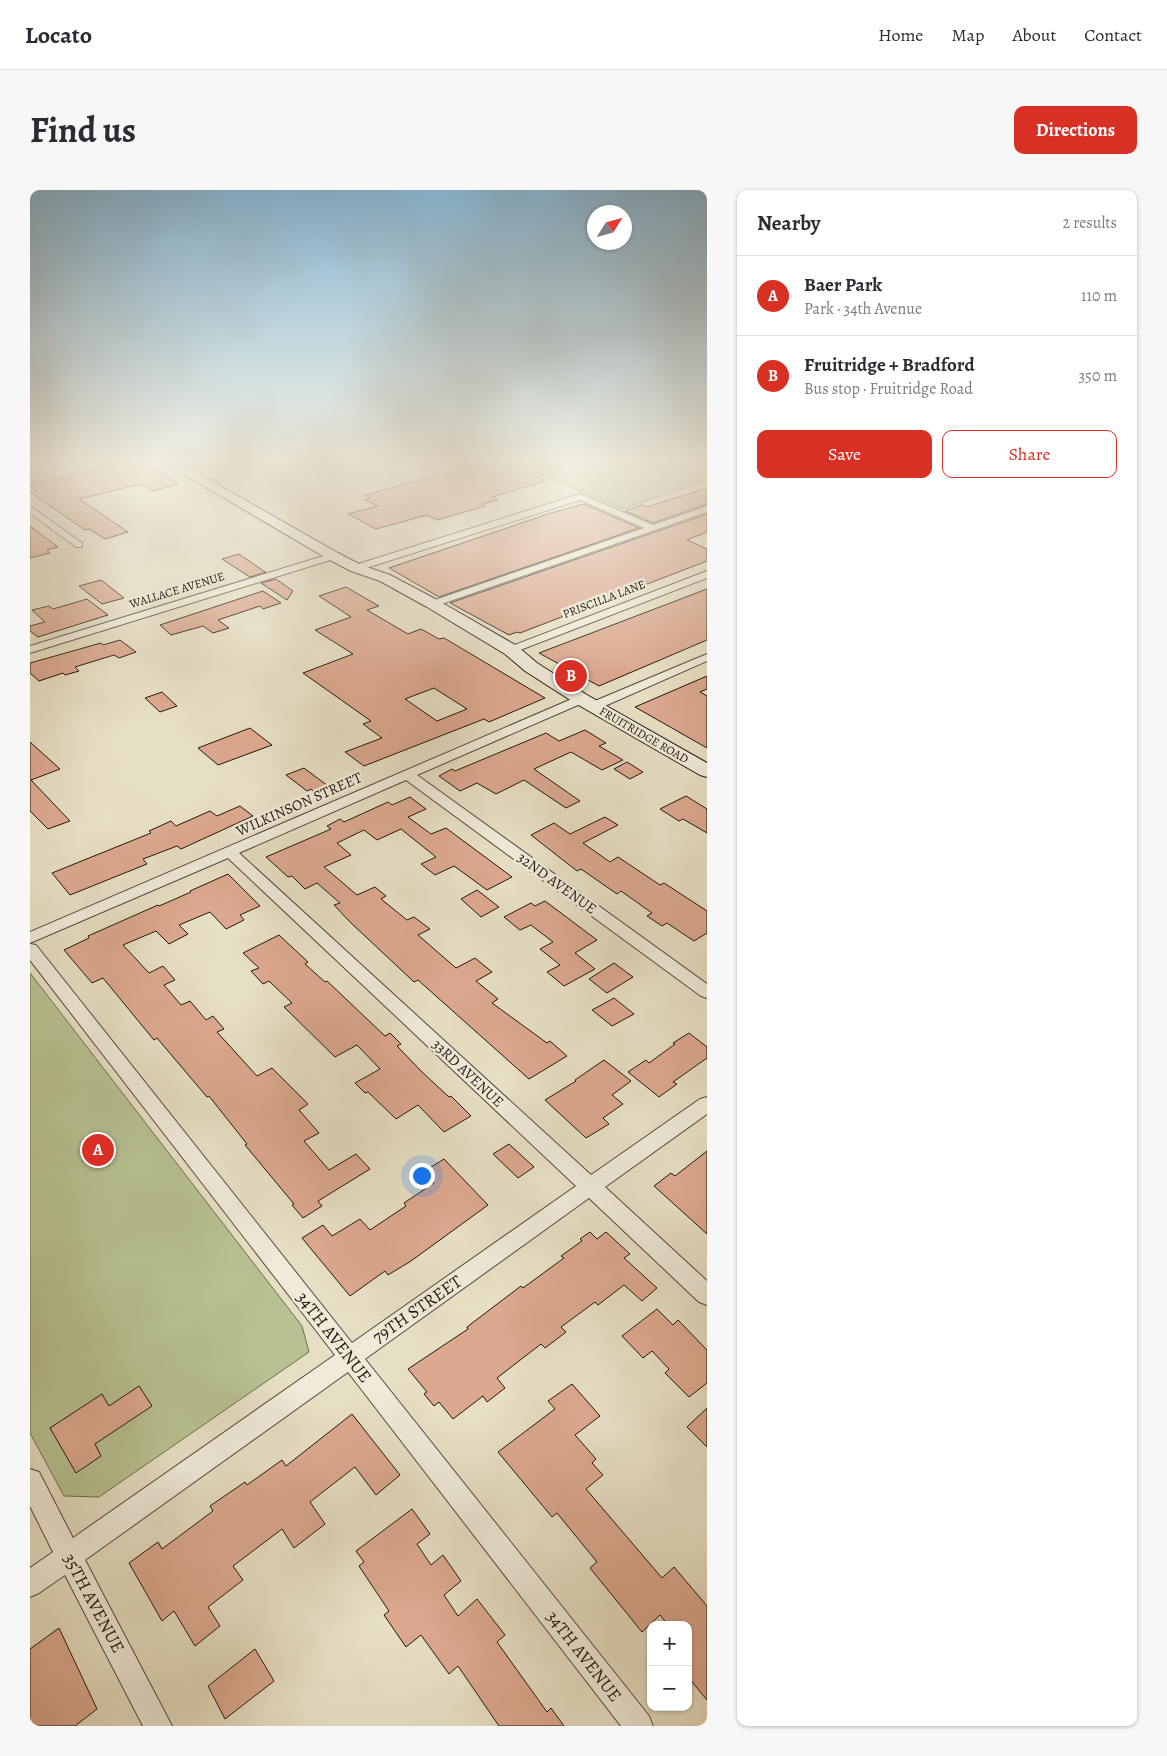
<!DOCTYPE html>
<meta charset="utf-8">
<style>
:root{--surface:#fff;--page:#f7f7f7;--text:#2b2b33;--muted:#7c7c81;--line:#e1e1e2;--accent:#d93025}
body{margin:0;font-family:Alegreya,serif;background:var(--page);color:var(--text)}
.controls{position:absolute;right:15px;bottom:15px;display:grid;overflow:hidden;border-radius:10px;box-shadow:0 1px 4px #0004}
.controls button{width:45px;height:45px;display:grid;place-items:center;padding:0;border:0;border-bottom:1px solid var(--line);background:var(--surface);color:var(--text);font:25px sans-serif}
.compass{position:absolute;left:557px;top:15px;width:45px;height:45px;border-radius:50%;background:var(--surface);box-shadow:0 1px 4px #0004;rotate:53deg}
.you{position:absolute;left:391px;top:985px;width:18px;height:18px;margin:-12px;border:4px solid #fff;border-radius:50%;background:#1a73e8;box-shadow:0 0 0 8px #1a73e833}
.badge{display:grid;place-items:center;width:32px;height:32px;border-radius:50%;background:var(--accent);color:#fff;font-size:16px;font-weight:700}
.pin{position:absolute;translate:-50% -50%;border:2px solid #fff;box-shadow:0 1px 5px #0006}
.list{margin:0;padding:0;list-style:none}
h2{display:flex;justify-content:space-between;align-items:center;height:65px;margin:0;padding:0 20px;font-size:21px}
h2 small{font-size:16px;font-weight:400;color:var(--muted)}
.list li{display:grid;grid-template-columns:32px 1fr auto;gap:15px;align-items:center;box-sizing:border-box;height:80px;padding:0 20px;border-top:1px solid var(--line)}
.list b{display:block;font-size:19px;white-space:nowrap}
.list p{margin:0;font-size:16px;white-space:nowrap;color:var(--muted)}
.list em{font-size:16px;font-style:normal;color:var(--muted)}
.actions{display:flex;gap:10px;padding:15px 20px}
.actions a{flex:1;padding:11px 0;border:1px solid var(--accent);border-radius:10px;text-align:center;font-size:18px;color:var(--accent)}
.actions .main{background:var(--accent);color:#fff}
.map{position:relative;flex:none;width:677px;height:1536px;overflow:hidden;border-radius:10px}
header{display:flex;align-items:center;gap:30px;box-sizing:border-box;height:70px;padding:0 25px;background:var(--surface);border-bottom:1px solid var(--line)}
header strong{font-size:24px}
nav{display:flex;gap:28px;margin-inline-start:auto;font-size:18px}
.intro{display:flex;align-items:center;justify-content:space-between;box-sizing:border-box;height:120px;padding:0 30px}
h1{margin:0;font-size:35px}
.button{padding:12px 22px;border-radius:10px;background:var(--accent);color:#fff;font-size:18px;font-weight:700}
main{display:flex;gap:30px;padding:0 30px}
aside{flex:1;background:var(--surface);border-radius:10px;box-shadow:0 1px 4px #0004}
.map>svg:first-child{display:block}
.green{fill:#b8c192;stroke:#6e6c50}
.building{fill:#dca88f;stroke:#23170d;fill-rule:evenodd}
.lines{fill:none;stroke-linecap:round;stroke-linejoin:round}
.street-casing{stroke:#54493b;stroke-width:2}
.secondary-casing{stroke:#23170d;stroke-width:2}
.street{fill:#efead9;fill-rule:evenodd}
.secondary{fill:#efead9;fill-rule:evenodd}
.labels{text-anchor:middle;stroke-width:5;stroke-linejoin:round;paint-order:stroke}
.far-street-label{font-size:12px;fill:#23170d;stroke:#efead9}
.street-label{font-size:15px;fill:#23170d;stroke:#efead9}
.near-street-label{font-size:18px;fill:#23170d;stroke:#efead9}
</style>
<header>
<strong>Locato</strong>
<nav><a>Home</a><a>Map</a><a>About</a><a>Contact</a></nav>
</header>
<div class="intro"><h1>Find us</h1><a class="button">Directions</a></div>
<main>
<div class="map">
<svg width="677" height="1536" viewBox="0 0 677 1536">
<rect width="100%" height="100%" fill="#e7dfc4"/>
<filter id="stains"><feTurbulence type="fractalNoise" baseFrequency=".004" numOctaves="4"/><feColorMatrix values="0 0 0 0 .2 0 0 0 0 .09 0 0 0 0 .02 0 0 0 .5 -.17"/></filter>
<radialGradient id="worn" r=".72"><stop offset=".6" stop-color="#630" stop-opacity="0"/><stop offset="1" stop-color="#630" stop-opacity=".3"/></radialGradient>
<g class="green">
<polygon points="476,269 628,269 677,287 677,291 592,319"/>
<polygon points="0,783 272,1136 279,1162 69,1307 34,1306 0,1243"/>
</g>
<g class="building">
<polygon points="110,270 148,294 123,301 110,294 49,309 98,342 75,349 59,339 55,340 1,303 7,301 0,296"/>
<polygon points="469,271 515,291 462,307 468,310 452,314 455,316 407,330 397,325 346,339 318,324 348,316 335,310 340,308 335,305 412,284 436,278 440,280"/>
<polygon points="677,298 677,314 623,333 595,321 612,315 617,317"/>
<polygon points="554,314 609,338 409,407 359,378 521,323"/>
<polygon points="677,324 677,342 657,350 677,359 677,371 490,443 487,442 479,445 420,413"/>
<polygon points="0,336 28,357 17,360 20,363 0,368"/>
<polygon points="209,364 235,382 236,382 220,387 192,369"/>
<polygon points="246,389 263,401 257,410 231,393"/>
<polygon points="71,390 94,408 72,414 49,396"/>
<path d="M316 397 349 416 337 420 378 444 391 439 409 449 414 448 515 508 459 532 454 529 334 576 315 562 352 548 333 534 341 531 273 483 323 464 285 440 321 427 289 406ZM404 498 437 519 407 531 375 509Z"/>
<polygon points="677,399 677,450 569,496 509,463"/>
<polygon points="233,401 251,413 233,419 230,416 188,430 199,438 183,443 173,436 141,445 130,435"/>
<polygon points="57,409 78,425 8,447 0,441 0,436 15,432 2,420 19,416 23,419"/>
<polygon points="90,450 106,462 89,468 84,465 45,477 49,481 35,485 33,483 9,491 0,483 0,473 71,453 73,455"/>
<polygon points="677,486 677,499 670,502 677,506 677,558 605,517"/>
<polygon points="132,502 147,516 130,522 115,508"/>
<polygon points="220,538 242,555 188,575 168,558"/>
<polygon points="555,540 576,553 569,556 593,570 572,580 541,562 504,579 550,611 536,618 494,590 466,604 447,593 430,601 409,586 422,579 425,581 516,543 529,551"/>
<polygon points="0,552 30,579 1,590 40,631 18,639 0,621"/>
<polygon points="597,572 613,582 600,589 584,579"/>
<polygon points="274,578 298,596 284,602 281,599 277,601 256,585"/>
<polygon points="656,606 677,619 677,643 653,629 649,631 630,619"/>
<polygon points="380,607 396,619 378,627 401,644 416,638 482,687 457,700 424,676 405,685 391,674 406,667 371,639 347,650 334,640 307,653 321,665 294,677 327,705 345,697 356,706 351,709 377,730 384,727 400,739 388,745 426,778 445,768 462,782 446,791 468,809 462,813 517,853 520,851 537,866 499,889 388,790 384,792 320,732 304,715 310,713 287,693 275,699 262,686 258,687 236,667 301,639 297,636 310,629 314,632 358,612 362,615"/>
<polygon points="210,616 223,626 151,659 147,656 113,669 117,674 40,705 22,683 121,643 119,641 141,631 146,636 180,621 187,626"/>
<polygon points="575,627 588,635 553,653 580,672 588,667 630,695 634,693 677,721 677,743 664,751 637,733 632,736 617,726 622,723 591,701 587,704 551,679 547,681 501,645 524,633 540,644"/>
<polygon points="198,684 230,716 210,725 214,730 196,739 180,722 149,735 158,744 139,754 126,741 93,755 119,783 133,776 145,790 134,795 151,815 160,811 176,830 183,826 194,839 187,842 227,886 242,878 278,914 269,920 289,943 274,951 299,980 326,964 340,979 288,1011 292,1016 273,1028 262,1015 264,1014 215,955 217,954 179,906 177,907 127,848 124,850 73,788 62,793 34,760 59,748 58,746 128,715 129,716 161,702 160,701"/>
<polygon points="447,700 469,717 451,727 431,709"/>
<polygon points="515,711 567,750 545,763 565,779 534,796 517,782 530,775 510,759 523,752 501,735 490,740 474,727 501,713 505,716"/>
<polygon points="249,745 278,772 275,774 295,792 297,791 355,846 360,843 371,854 367,856 392,882 419,907 421,906 441,926 414,942 388,915 366,929 338,902 335,903 325,893 350,879 327,855 305,867 254,817 262,813 239,791 233,794 221,781 229,778 213,763"/>
<polygon points="584,773 603,787 577,803 559,789"/>
<polygon points="584,808 604,824 582,836 562,820"/>
<polygon points="659,843 677,857 677,868 643,892 647,894 629,907 598,882 616,870 619,873 645,854 643,853"/>
<polygon points="574,870 601,891 582,905 593,914 573,928 579,934 556,948 515,910 546,891 545,890"/>
<polygon points="479,954 504,977 488,988 463,964"/>
<polygon points="677,961 677,1044 624,996 641,983 645,986"/>
<polygon points="414,969 458,1015 381,1071 358,1085 355,1081 320,1106 272,1048 293,1035 302,1046 330,1029 340,1040 376,1016 374,1013 404,993 393,982"/>
<polygon points="560,1042 567,1049 576,1042 600,1064 594,1068 627,1098 612,1111 594,1095 568,1115 565,1112 531,1137 536,1142 515,1158 511,1154 467,1188 475,1198 457,1212 453,1206 423,1229 409,1212 404,1216 394,1204 397,1202 378,1179 438,1139 437,1137 491,1096 493,1098 534,1068 531,1066 552,1051 550,1049"/>
<polygon points="627,1119 643,1135 648,1130 677,1160 677,1193 659,1207 635,1183 639,1179 622,1161 613,1168 592,1146"/>
<polygon points="542,1194 570,1226 545,1245 566,1269 562,1273 573,1285 556,1299 632,1388 644,1377 677,1416 677,1510 658,1487 658,1435 638,1435 630,1425 612,1442 560,1378 567,1372 527,1323 522,1327 468,1262 525,1219 518,1211"/>
<polygon points="109,1196 122,1216 65,1254 71,1266 46,1283 20,1238 72,1204 79,1216"/>
<polygon points="677,1218 677,1257 657,1237"/>
<polygon points="322,1224 370,1285 346,1305 325,1277 280,1312 295,1334 264,1358 252,1339 203,1376 213,1390 178,1417 190,1436 165,1456 144,1421 132,1431 99,1373 128,1352 132,1359 183,1321 180,1316 215,1292 217,1295 252,1270 256,1276"/>
<polygon points="382,1319 400,1344 387,1354 401,1375 413,1365 431,1391 414,1405 428,1426 447,1409 475,1445 467,1452 517,1522 521,1518 534,1536 469,1536 428,1476 419,1484 391,1445 376,1457 354,1425 359,1421 329,1376 334,1372 326,1361"/>
<polygon points="29,1438 67,1519 45,1536 0,1536 0,1459"/>
<polygon points="225,1459 244,1491 195,1529 178,1496"/>
</g>
<g class="lines">
<g class="street-casing">
<g id="street">
<polygon points="80,269 94,269 0,293 0,287"/>
<polygon points="206,269 219,269 159,286 155,283"/>
<polygon points="633,269 644,269 677,281 677,287"/>
<polygon points="550,304 623,335 677,316 677,322 403,417 398,414 399,412 614,338 550,310 330,380 326,381 321,378 322,376"/>
<polygon points="0,316 52,353 52,357 46,357 0,323"/>
<polygon points="303,363 307,364 307,368 0,463 0,456"/>
<polygon points="677,381 677,388 485,462 481,463 475,460 477,458"/>
<polygon points="677,464 677,471 568,519 564,520 558,516 560,513"/>
<polygon points="551,505 555,506 557,509 555,512 387,585 677,794 677,808 671,806 376,590 209,663 561,985 670,909 677,907 677,924 575,997 677,1091 677,1115 669,1112 559,1008 335,1169 619,1526 623,1536 591,1536 318,1182 55,1370 142,1536 113,1536 35,1385 9,1403 0,1407 0,1378 23,1362 0,1316 0,1279 9,1282 43,1348 305,1165 0,770 0,754 6,755 322,1153 546,996 198,668 0,753 0,742"/>
</g>
</g>
<g class="secondary-casing">
<polygon id="secondary" points="128,269 143,269 308,363 331,375 360,385 409,411 487,456 507,473 557,505 677,573 677,587 670,585 545,513 495,481 475,464 397,417 350,391 321,381 298,369"/>
</g>
<use href="#street" class="street"/>
<use href="#secondary" class="secondary"/>
</g>
<linearGradient id="sky" x2="0" y2="1"><stop stop-color="#87b7d5"/><stop offset="0.56" stop-color="#f4f1e4"/><stop offset="1" stop-color="#f4f1e4" stop-opacity="0"/></linearGradient>
<rect width="677" height="484" fill="url(#sky)"/>
<g class="labels">
<g class="far-street-label">
<text transform="translate(147 400) rotate(-17)" y="4">WALLACE AVENUE</text>
<text transform="translate(574 409) rotate(-21)" y="4">PRISCILLA LANE</text>
<text transform="translate(614 545) rotate(30)" y="4">FRUITRIDGE ROAD</text>
</g>
<g class="street-label">
<text transform="translate(269 614) rotate(-24)" y="5">WILKINSON STREET</text>
<text transform="translate(527 693) rotate(36)" y="5">32ND AVENUE</text>
<text transform="translate(438 883) rotate(43)" y="5">33RD AVENUE</text>
</g>
<g class="near-street-label">
<text transform="translate(387 1119) rotate(-35)" y="6">79TH STREET</text>
<text transform="translate(304 1147) rotate(52)" y="6">34TH AVENUE</text>
<text transform="translate(64 1413) rotate(62)" y="6">35TH AVENUE</text>
<text transform="translate(554 1466) rotate(52)" y="6">34TH AVENUE</text>
</g>
</g>
<rect width="100%" height="100%" filter="url(#stains)"/>
<rect width="100%" height="100%" fill="url(#worn)"/>
</svg>
<div class="controls">
<button>+</button>
<button>−</button>
</div>
<svg class="compass" viewBox="-18 -18 36 36"><path d="M0-13l5 13h-10z" fill="#e53935"/><path d="M0 13l5-13h-10z" fill="#7c7c81"/></svg>
<div class="you"></div>
<div class="pin badge" style="left:68px;top:960px">A</div>
<div class="pin badge" style="left:541px;top:486px">B</div>
</div>
<aside>
<h2>Nearby<small>2 results</small></h2>
<ul class="list">
<li><span class="badge">A</span><div><b>Baer Park</b><p>Park · 34th Avenue</p></div><em>110 m</em></li>
<li><span class="badge">B</span><div><b>Fruitridge + Bradford</b><p>Bus stop · Fruitridge Road</p></div><em>350 m</em></li>
</ul>
<div class="actions"><a class="main">Save</a><a>Share</a></div>
</aside>
</main>
